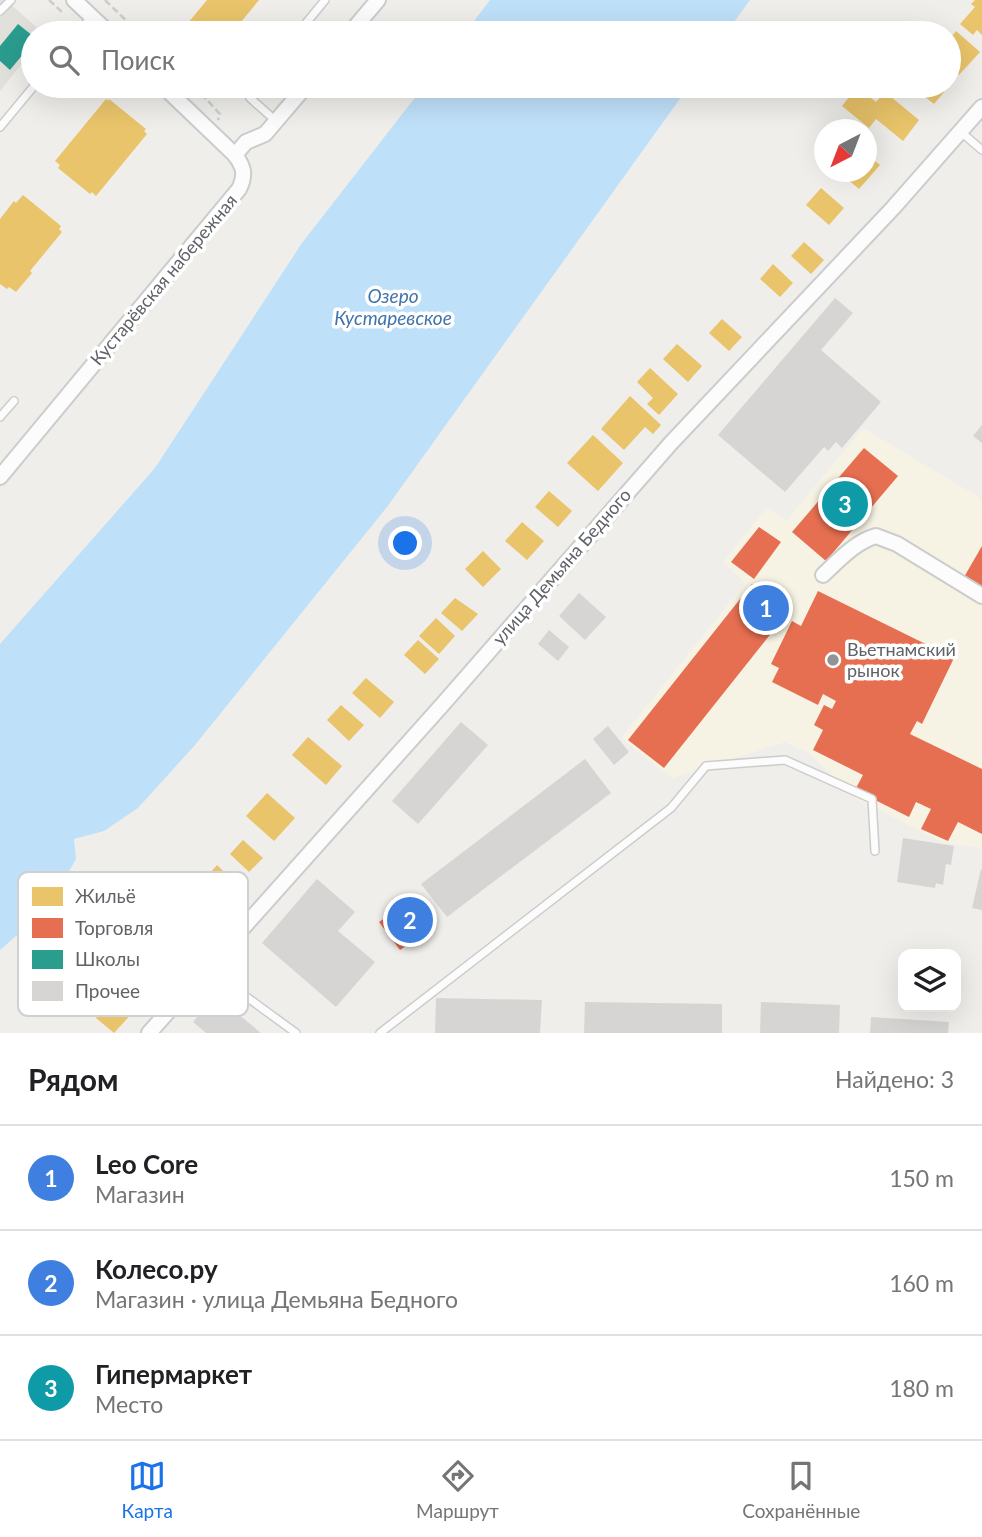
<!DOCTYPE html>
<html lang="ru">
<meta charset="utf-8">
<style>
:root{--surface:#fff;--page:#f6f6f6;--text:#202124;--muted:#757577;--line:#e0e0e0;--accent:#1a73e8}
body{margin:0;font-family:Lato,sans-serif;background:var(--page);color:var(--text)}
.controls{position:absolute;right:21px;bottom:21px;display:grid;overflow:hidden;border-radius:14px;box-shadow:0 7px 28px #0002}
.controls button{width:63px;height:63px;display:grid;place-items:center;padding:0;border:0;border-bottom:2px solid var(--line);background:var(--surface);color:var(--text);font:35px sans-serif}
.compass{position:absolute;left:814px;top:119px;width:63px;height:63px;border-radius:50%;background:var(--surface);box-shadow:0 7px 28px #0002;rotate:222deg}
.you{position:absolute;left:406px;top:544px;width:24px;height:24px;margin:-18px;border:5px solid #fff;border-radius:50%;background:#1a73e8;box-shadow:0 0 0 10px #1a73e833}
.badge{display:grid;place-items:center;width:46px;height:46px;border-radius:50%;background:var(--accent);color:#fff;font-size:23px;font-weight:700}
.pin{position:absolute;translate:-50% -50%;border:4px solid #fff;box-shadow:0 2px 7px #0006}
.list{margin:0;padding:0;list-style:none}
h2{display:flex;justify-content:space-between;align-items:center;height:91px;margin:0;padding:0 28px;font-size:30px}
h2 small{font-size:23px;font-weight:400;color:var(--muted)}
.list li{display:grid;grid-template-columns:46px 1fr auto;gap:21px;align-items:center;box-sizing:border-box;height:105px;padding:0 28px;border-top:2px solid var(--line)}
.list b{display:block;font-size:26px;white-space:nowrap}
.list p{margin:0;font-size:23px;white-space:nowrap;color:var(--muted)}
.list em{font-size:23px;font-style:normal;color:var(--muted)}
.icon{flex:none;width:38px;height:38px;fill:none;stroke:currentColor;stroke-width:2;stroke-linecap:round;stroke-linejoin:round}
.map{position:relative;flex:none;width:982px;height:1033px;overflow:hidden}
.search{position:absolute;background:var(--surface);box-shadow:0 7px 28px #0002;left:21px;right:21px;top:21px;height:77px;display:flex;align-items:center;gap:18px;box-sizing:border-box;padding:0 24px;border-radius:38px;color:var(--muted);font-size:26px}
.sheet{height:406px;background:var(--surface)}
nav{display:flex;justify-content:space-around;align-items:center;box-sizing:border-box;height:98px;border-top:2px solid var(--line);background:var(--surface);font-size:19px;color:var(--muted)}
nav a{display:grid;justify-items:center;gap:4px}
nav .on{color:var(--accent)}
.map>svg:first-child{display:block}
.commercial{fill:#f7f3e4}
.education{fill:#e2e0da}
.water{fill:#bfe0f9}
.homes{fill:#e9c46a}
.shops{fill:#e76f51}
.schools{fill:#2a9d8f}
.building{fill:#d6d5d3}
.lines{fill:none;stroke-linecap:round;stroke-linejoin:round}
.lane-casing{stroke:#cbcccc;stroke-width:10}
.street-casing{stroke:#cbcccc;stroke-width:18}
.path{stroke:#cacfcc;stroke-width:2.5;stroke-dasharray:7 3.5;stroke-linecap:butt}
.lane{stroke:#fdfcfc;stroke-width:7}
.street{stroke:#fdfcfc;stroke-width:14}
.poi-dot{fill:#919496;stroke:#fff;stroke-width:2.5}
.labels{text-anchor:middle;stroke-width:7;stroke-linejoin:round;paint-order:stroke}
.street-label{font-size:18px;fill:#5f6368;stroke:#fff}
.poi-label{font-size:18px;fill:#5f6368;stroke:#fff;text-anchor:start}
.water-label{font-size:19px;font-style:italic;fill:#4174aa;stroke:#fff}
.key{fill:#fff;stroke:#cfd0d2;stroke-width:2}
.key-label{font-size:19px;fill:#5f6368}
</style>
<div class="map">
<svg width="982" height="1033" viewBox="0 0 982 1033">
<rect width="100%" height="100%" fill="#efeeea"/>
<polygon class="commercial" points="863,428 982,499 982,848 944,843 853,797 809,753 785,742 672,778 621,738 745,583 723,562 767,507 787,520"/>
<polygon class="education" points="0,0 6,0 43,33 33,33 33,50 0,91"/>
<g class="water">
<polygon points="490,0 750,0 726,33 465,33"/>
<polygon points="424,86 689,86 387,507 195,745 138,808 104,831 74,839 76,859 48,908 0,950 0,644 155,468 302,243"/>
</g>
<g class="homes">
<polygon points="207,0 259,0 232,33 200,33 188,23"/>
<polygon points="975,0 982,0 982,35 977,30 973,35 960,24 975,7 971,4"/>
<polygon points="956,31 980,52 959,75 949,66 949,40"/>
<polygon points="916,86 949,86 934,104 914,88"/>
<polygon points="857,87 876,102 885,92 919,120 903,141 876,119 869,128 842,106"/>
<polygon points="106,99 108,101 109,99 146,129 144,131 147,134 96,196 92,192 90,194 58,168 60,165 55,161"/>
<polygon points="866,153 880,165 859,189 839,172 866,172"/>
<polygon points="821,188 844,208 829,225 806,205"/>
<polygon points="23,195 61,226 59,229 62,232 30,271 32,273 16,292 9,287 7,289 0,284 0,219 14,201 16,203"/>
<polygon points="804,242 824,260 811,274 791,256"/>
<polygon points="773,264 793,283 780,297 760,279"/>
<polygon points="722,319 742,337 729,351 709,333"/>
<polygon points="677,344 702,366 688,382 663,359"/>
<polygon points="650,368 678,394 659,415 647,404 653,398 637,382"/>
<polygon points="630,396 661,425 653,434 645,427 624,450 601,429"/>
<polygon points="593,435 623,463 598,491 567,463"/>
<polygon points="549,491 572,511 558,527 535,507"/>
<polygon points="522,522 544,541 527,560 505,541"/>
<polygon points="483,551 501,569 483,587 465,569"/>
<polygon points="455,598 478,614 462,631 441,613"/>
<polygon points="436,618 455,636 439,654 419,636"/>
<polygon points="418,640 439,659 425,674 404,655"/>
<polygon points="366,678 394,702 380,718 352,693"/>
<polygon points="341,705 364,725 349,741 327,720"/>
<polygon points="308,737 342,766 326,785 292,755"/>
<polygon points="267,793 295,818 274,841 246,816"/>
<polygon points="243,840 263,858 249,872 230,854"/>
<polygon points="217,865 239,886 225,902 202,882"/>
<polygon points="117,993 136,1009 114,1033 96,1018"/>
</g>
<g class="shops">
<polygon points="864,448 898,476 826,561 792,532"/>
<polygon points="759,527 781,542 754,579 731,562"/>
<polygon points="982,546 982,588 964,577"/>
<polygon points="760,582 787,603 783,608 788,612 664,768 628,740 752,584 756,587"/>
<polygon points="818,591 954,658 922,724 917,721 910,734 982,769 982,834 958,822 948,841 921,829 931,809 916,802 909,817 855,790 863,775 813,750 823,730 814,725 824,705 832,709 836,701 823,694 818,705 772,682 779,668 771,664 792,621 801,626"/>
<polygon points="412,899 434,927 400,950 379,922"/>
</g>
<polygon class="schools" points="18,24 33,36 33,42 10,70 0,61 0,46"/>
<g class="building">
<polygon points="835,298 853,313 821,350 881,402 842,448 836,442 828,451 824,447 785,492 718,435"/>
<polygon points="982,425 982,443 973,436"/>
<polygon points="579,593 606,617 585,640 559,616"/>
<polygon points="549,630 569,647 558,661 538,644"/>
<polygon points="461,722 488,745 418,824 392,801"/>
<polygon points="608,726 629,752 614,765 593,739"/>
<polygon points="585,759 611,793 447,917 421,884"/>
<polygon points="903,838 954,846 951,865 946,864 943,885 936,883 935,888 897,882"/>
<polygon points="981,869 982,870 982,910 972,908"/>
<polygon points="317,879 355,912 338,931 375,962 336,1007 262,943"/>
<polygon points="215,995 261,1033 206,1033 193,1022"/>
<polygon points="436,998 542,1000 540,1033 435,1033"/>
<polygon points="585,1002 722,1004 722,1033 584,1033"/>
<polygon points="761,1002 840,1005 839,1033 760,1033"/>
<polygon points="871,1017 949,1022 948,1033 870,1033"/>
</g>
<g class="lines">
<g class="lane-casing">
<g id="lane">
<polyline points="0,11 11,0"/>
<polyline points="78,33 91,17"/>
<polyline points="298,33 325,0"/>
<polyline points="255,86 249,95 250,98 276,121"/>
<polyline points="0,127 34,86"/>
<polyline points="961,132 982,150"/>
<polyline points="0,417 14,401"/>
<polyline points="207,968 296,1033"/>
<polyline points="380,1033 671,808 706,766 785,760 872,799 875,851"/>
</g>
</g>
<g class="street-casing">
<g id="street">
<polyline points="74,0 109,33"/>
<polyline points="350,33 378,0"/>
<polyline points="163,86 235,155"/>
<path d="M0 477 239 189C246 175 244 167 235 155L246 142 265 134 306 86"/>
<path d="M823 575C839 560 855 542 876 536L897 544 982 596"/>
<polyline points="149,1033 443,704 671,443 893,208 982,107"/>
</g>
</g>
<g class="path">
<polyline points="49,0 63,13"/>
<polyline points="105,0 139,33"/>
<polyline points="194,86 220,114 218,120"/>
</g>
<use href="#lane" class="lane"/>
<use href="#street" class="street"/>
</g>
<circle class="poi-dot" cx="833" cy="660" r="7"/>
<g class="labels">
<g class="street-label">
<text transform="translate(164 280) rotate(-50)" y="6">Кустарёвская набережная</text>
<text transform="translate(562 567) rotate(-49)" y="6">улица Демьяна Бедного</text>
</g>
<g class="poi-label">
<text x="847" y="656">Вьетнамский<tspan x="847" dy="21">рынок</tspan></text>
</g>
<g class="water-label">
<text x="393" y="303">Озеро<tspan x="393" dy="22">Кустаревское</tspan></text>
</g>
</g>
<rect x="18" y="872" width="230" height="144" rx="10" class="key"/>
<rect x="32" y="887" width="31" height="19" fill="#e9c46a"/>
<rect x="32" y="918" width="31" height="20" fill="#e76f51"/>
<rect x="32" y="950" width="31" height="19" fill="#2a9d8f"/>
<rect x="32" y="981" width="31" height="20" fill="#d6d5d3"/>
<g class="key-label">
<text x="75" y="903">Жильё</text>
<text x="75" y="935">Торговля</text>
<text x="75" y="966">Школы</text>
<text x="75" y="998">Прочее</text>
</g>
</svg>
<div class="controls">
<button><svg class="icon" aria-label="layers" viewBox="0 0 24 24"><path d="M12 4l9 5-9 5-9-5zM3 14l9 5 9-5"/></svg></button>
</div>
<svg class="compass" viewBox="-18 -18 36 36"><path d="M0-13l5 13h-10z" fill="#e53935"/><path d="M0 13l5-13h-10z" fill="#757577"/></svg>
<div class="you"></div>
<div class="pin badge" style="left:766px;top:608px;background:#3f7fe0">1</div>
<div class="pin badge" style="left:410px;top:920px;background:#3f7fe0">2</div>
<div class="pin badge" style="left:845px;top:504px;background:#0f9aa8">3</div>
<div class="search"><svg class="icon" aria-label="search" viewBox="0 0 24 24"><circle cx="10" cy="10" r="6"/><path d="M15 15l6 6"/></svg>Поиск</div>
</div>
<section class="sheet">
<h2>Рядом<small>Найдено: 3</small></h2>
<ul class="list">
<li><span class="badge" style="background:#3f7fe0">1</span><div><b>Leo Core</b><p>Магазин</p></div><em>150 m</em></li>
<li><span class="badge" style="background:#3f7fe0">2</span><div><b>Колесо.ру</b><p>Магазин · улица Демьяна Бедного</p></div><em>160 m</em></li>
<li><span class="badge" style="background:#0f9aa8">3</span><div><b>Гипермаркет</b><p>Место</p></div><em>180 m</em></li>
</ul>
</section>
<nav>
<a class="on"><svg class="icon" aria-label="map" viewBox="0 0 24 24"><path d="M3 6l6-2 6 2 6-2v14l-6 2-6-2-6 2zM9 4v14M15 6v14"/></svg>Карта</a>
<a><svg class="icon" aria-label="directions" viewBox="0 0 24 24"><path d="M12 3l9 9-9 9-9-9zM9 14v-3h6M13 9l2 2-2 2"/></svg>Маршрут</a>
<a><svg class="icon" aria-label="saved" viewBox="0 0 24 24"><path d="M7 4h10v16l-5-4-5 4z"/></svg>Сохранённые</a>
</nav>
